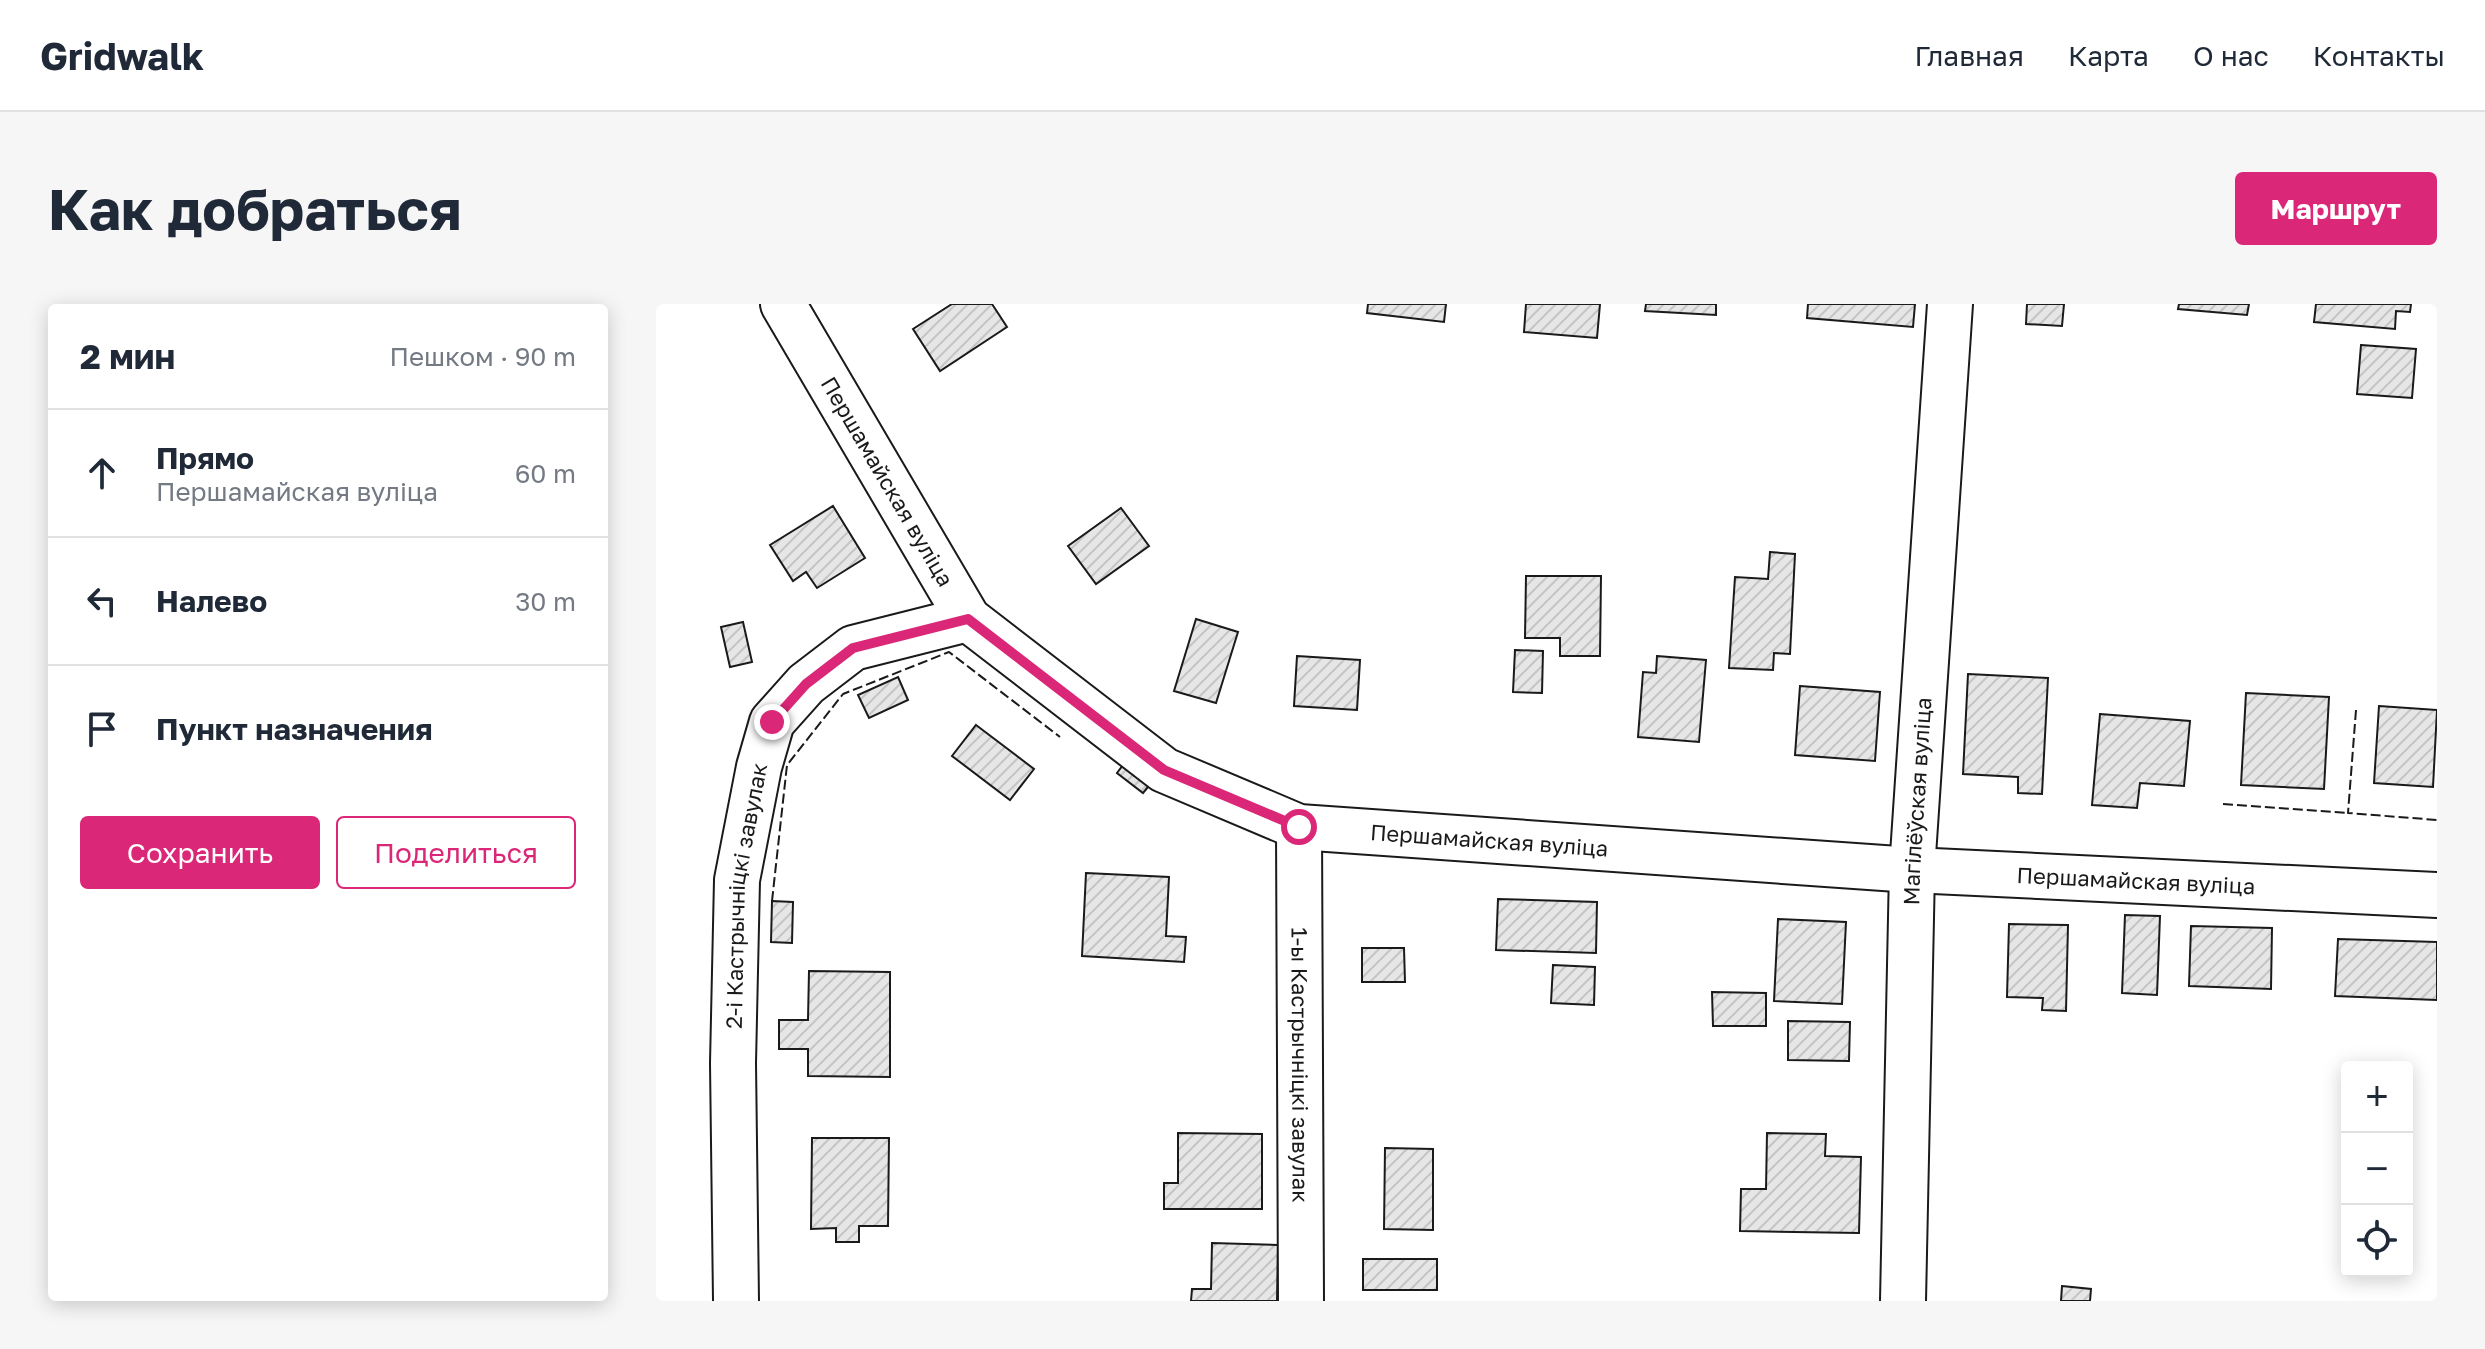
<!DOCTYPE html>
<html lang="ru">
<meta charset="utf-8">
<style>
:root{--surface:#fff;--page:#f6f6f7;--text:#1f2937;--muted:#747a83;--line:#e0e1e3;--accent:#db2777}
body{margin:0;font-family:"Golos Text",sans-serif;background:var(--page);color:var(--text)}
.controls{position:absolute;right:24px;bottom:24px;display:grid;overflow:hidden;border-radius:8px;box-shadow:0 4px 20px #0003}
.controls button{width:72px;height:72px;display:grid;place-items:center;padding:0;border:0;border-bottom:2px solid var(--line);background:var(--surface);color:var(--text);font:40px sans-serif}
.stop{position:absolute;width:24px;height:24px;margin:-18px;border:6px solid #db2777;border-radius:50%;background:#fff}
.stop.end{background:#db2777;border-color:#fff;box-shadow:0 2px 8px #0008}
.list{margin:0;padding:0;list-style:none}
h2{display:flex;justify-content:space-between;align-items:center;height:104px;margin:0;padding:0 32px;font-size:34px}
h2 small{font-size:26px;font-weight:400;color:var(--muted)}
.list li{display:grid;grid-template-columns:52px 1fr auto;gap:24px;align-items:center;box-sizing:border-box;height:128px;padding:0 32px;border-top:2px solid var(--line)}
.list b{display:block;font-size:30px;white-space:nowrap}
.list p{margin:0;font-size:26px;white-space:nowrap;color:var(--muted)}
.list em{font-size:26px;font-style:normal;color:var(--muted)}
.actions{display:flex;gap:16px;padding:24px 32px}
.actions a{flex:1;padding:18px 0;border:2px solid var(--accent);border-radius:8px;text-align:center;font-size:28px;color:var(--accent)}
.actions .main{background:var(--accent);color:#fff}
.icon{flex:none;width:44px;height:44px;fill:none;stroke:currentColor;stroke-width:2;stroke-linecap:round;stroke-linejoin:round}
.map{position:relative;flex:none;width:1781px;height:997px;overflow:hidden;border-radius:8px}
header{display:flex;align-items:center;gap:48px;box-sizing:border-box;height:112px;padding:0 40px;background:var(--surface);border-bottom:2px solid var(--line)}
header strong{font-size:38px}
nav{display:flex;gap:44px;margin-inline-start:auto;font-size:28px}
.intro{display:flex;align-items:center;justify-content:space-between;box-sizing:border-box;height:192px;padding:0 48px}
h1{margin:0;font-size:56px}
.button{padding:20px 36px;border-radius:8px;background:var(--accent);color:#fff;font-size:28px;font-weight:700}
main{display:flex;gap:48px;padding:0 48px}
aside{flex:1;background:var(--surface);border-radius:8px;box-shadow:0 4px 20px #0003}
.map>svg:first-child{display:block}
.building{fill:url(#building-hatch);stroke:#1a1a1a;stroke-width:2}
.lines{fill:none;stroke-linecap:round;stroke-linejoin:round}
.minor-casing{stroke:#1a1a1a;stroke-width:48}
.minor{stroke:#fff;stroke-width:44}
.fence{stroke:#1a1a1a;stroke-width:2;stroke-dasharray:10 4;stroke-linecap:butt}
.route{stroke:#db2777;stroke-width:10}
.labels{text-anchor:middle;stroke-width:6;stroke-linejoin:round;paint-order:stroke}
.street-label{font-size:22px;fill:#1a1a1a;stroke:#fff}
</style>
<header>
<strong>Gridwalk</strong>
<nav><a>Главная</a><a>Карта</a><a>О нас</a><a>Контакты</a></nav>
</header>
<div class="intro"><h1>Как добраться</h1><a class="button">Маршрут</a></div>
<main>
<aside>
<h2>2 мин<small>Пешком · 90 m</small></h2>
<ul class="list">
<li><svg class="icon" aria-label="ahead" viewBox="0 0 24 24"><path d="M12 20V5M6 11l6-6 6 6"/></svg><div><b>Прямо</b><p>Першамайская вуліца</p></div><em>60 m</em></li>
<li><svg class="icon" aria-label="left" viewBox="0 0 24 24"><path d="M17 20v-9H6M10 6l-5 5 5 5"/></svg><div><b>Налево</b></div><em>30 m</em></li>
<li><svg class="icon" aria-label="arrive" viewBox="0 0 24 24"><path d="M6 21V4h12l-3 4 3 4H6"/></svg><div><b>Пункт назначения</b></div></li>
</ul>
<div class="actions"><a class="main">Сохранить</a><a>Поделиться</a></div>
</aside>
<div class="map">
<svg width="1781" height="997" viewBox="0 0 1781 997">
<defs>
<pattern id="building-hatch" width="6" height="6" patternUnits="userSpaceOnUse" patternTransform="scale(2)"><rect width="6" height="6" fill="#e6e6e6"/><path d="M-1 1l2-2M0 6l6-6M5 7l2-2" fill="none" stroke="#c5c5c5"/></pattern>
</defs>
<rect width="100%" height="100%" fill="#fff"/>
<g class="building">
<polygon points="296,0 336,0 351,23 284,67 257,25"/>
<polygon points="712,0 790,0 788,18 711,9"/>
<polygon points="870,0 944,0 941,34 868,28"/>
<polygon points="990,0 1060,0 1060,11 989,7"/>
<polygon points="1152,0 1259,0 1257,23 1151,14"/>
<polygon points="1371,0 1408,0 1406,22 1370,20"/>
<polygon points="1523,0 1593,0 1591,11 1522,5"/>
<polygon points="1660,0 1755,0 1754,8 1740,7 1739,25 1658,18"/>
<polygon points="1705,41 1760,45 1756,94 1701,90"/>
<polygon points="177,202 209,254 161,284 150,268 137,277 114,241"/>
<polygon points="465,204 493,242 440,280 412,242"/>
<polygon points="1114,248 1139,250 1134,350 1118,349 1117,366 1073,364 1079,273 1112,275"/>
<polygon points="870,272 945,272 944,352 904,352 904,334 869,334"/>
<polygon points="540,315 582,328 560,399 518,387"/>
<polygon points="87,318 96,358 74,363 65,323"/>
<polygon points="859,346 887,347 886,389 857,388"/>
<polygon points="641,352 704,356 701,406 638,402"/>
<polygon points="1001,352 1050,356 1043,438 982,433 987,368 1000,369"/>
<polygon points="1312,370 1392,374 1386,490 1362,489 1362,473 1307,470"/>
<polygon points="242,373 252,396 213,414 202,391"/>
<polygon points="1144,382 1224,388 1219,457 1139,451"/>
<polygon points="1590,389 1673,393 1668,485 1585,481"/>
<polygon points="1723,402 1781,406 1777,483 1718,479"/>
<polygon points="1444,410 1534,417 1528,482 1484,479 1481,504 1436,501"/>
<polygon points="320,421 378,465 354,496 296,452"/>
<polygon points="470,457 497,477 487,489 461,469"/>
<polygon points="430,569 513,573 510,632 530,633 528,658 426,652"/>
<polygon points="842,595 941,598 940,649 840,646"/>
<polygon points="116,597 137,598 136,639 115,638"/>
<polygon points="1469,611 1504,612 1501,691 1466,689"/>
<polygon points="1122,615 1190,618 1186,700 1118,697"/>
<polygon points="1353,620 1412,621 1410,707 1386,706 1387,694 1351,693"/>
<polygon points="1535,622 1616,624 1615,685 1533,682"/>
<polygon points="1682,635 1781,638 1781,696 1679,692"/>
<polygon points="706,644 748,644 749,678 706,678"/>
<polygon points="897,661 939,663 938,701 895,699"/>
<polygon points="153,667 234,668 234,773 152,772 152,745 123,745 123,716 152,716"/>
<polygon points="1056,688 1110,689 1110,722 1057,722"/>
<polygon points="1132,717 1194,718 1193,757 1132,756"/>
<polygon points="522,829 606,830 606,905 508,905 508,879 522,879"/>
<polygon points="1111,829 1170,830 1169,852 1205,853 1203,929 1084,927 1085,885 1110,885"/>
<polygon points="156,834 233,834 232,922 203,922 203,938 180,938 180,924 155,925"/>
<polygon points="729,844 777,845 777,926 728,925"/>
<polygon points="556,939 622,941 621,997 535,997 536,985 555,985"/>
<rect x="707" y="955" width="74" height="31"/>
<polygon points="1406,982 1435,985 1434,997 1405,997"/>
</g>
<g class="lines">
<g class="minor-casing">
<g id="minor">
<path id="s1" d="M127 0 312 315 508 466 643 523 1256 566 1781 591"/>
<path id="s2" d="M643 523 645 997"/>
<path id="s3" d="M80 997 77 759 81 576 103 463 116 418 150 380 197 344 312 315"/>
<path id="s4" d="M1247 997 1256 566 1294 0"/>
</g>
</g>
<use href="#minor" class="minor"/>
<g class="fence">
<polyline points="1700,406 1692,509 1781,516"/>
<polyline points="1567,500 1692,509"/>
<polyline points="116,597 131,461 187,390 293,348 404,433"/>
</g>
</g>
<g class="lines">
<polyline class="route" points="116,418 150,380 197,344 312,315 508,466 643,523"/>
</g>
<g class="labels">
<g class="street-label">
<text dy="8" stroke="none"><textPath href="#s1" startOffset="206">Першамайская вуліца</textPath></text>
<text dy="8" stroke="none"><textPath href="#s4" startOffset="500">Магілёўская вуліца</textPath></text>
<text dy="8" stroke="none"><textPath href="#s1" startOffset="950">Першамайская вуліца</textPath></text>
<text dy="8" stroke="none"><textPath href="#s1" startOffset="1598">Першамайская вуліца</textPath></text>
<text dy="8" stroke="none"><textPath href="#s3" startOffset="406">2-і Кастрычніцкі завулак</textPath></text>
<text dy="8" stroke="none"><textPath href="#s2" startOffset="238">1-ы Кастрычніцкі завулак</textPath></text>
</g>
</g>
</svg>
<div class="controls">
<button>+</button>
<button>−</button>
<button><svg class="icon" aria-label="locate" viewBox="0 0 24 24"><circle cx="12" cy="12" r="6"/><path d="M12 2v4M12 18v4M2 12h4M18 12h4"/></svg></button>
</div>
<div class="stop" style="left:643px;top:523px"></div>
<div class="stop end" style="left:116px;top:418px"></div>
</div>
</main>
